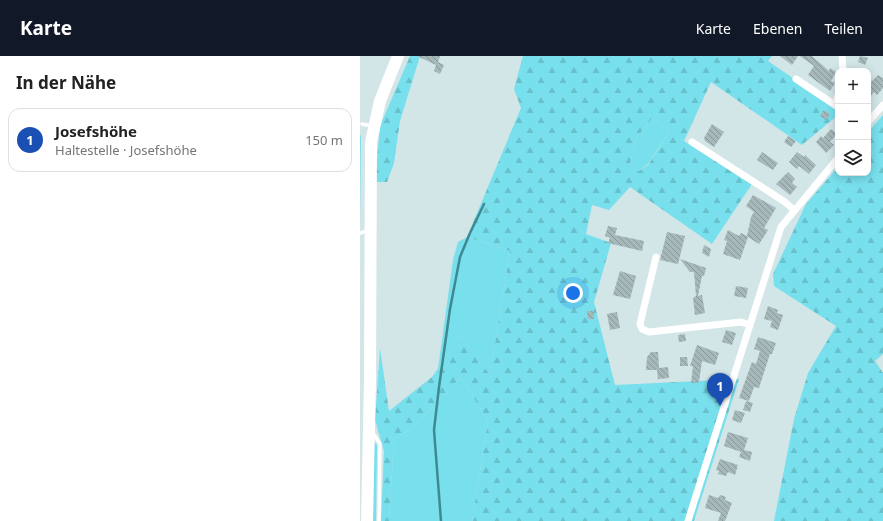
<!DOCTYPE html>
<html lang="de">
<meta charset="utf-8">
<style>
:root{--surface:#fff;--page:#f2f2f2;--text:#222;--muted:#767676;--line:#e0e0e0;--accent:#111827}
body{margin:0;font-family:"Noto Sans",sans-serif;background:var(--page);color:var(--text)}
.controls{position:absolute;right:12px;top:12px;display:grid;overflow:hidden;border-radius:8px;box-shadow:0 2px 10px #0003}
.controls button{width:36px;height:36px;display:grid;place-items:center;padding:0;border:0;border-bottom:1px solid var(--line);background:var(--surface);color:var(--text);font:20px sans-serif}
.you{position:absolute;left:213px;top:237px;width:14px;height:14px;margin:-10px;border:3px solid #fff;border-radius:50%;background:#1a73e8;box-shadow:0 0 0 6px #1a73e833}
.badge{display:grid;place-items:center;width:26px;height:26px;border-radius:50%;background:var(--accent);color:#fff;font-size:13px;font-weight:700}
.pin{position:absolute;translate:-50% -33px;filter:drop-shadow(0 1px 2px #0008)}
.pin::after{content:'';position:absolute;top:21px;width:14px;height:12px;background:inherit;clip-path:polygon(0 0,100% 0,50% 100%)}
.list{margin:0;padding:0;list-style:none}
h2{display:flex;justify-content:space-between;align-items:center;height:52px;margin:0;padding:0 16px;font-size:17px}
h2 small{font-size:13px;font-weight:400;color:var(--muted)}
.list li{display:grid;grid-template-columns:26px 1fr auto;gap:12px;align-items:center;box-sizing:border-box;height:64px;margin:0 8px 8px;padding:0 8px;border:1px solid var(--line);border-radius:12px}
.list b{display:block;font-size:15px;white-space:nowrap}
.list p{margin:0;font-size:13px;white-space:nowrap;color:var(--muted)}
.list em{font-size:13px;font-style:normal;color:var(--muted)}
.icon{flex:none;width:22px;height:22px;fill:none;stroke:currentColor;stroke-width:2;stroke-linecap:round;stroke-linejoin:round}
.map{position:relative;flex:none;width:523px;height:465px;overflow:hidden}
header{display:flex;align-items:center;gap:24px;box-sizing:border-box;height:56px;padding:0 20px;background:var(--accent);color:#fff}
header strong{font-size:19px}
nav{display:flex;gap:22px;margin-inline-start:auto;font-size:14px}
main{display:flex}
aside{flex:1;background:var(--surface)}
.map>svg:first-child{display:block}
.green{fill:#78dfec}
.forest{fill:url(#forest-firs);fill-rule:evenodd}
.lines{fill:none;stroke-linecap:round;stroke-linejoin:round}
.stream{stroke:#3f8993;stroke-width:2.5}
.building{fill:url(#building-back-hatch)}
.lane{stroke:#fff;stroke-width:3.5}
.street{stroke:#fff;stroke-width:7}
.primary{stroke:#fff;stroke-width:12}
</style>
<header>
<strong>Karte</strong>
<nav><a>Karte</a><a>Ebenen</a><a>Teilen</a></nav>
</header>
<main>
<aside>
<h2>In der Nähe<small></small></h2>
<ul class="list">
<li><span class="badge" style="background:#1a4fb4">1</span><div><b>Josefshöhe</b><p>Haltestelle · Josefshöhe</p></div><em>150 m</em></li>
</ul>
</aside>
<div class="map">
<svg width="523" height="465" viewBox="0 0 523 465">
<defs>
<pattern id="forest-firs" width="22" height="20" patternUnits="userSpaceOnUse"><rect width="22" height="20" fill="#78dfec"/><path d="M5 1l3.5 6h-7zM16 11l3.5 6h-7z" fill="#68c0cb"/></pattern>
<pattern id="building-back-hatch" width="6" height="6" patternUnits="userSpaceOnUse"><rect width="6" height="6" fill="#a6b8ba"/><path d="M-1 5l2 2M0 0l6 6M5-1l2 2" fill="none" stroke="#889798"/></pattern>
</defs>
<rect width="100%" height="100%" fill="#d2e5e7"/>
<g class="green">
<polygon points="292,62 309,76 288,108 279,115 270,108 275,84"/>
<polygon points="107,181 150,195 130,320 101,280 78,313 93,204 98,186"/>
<polygon points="101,321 128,365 112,465 29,465 34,383 54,371"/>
<polygon points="14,386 17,389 16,465 13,465"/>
</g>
<g class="forest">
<polygon points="50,0 60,0 40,65 34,107 27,126 15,126 20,70"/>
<path d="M163 0H412L408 5 478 53V59L442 89 351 26 324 85 392 128 352 188 270 131 249 154 232 149 226 178 251 187 234 246 255 329 379 323 334 465H112L128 365 101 321 54 371 34 383 29 465H21L24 395 15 364 20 292 29 355 72 321 101 280 130 319 150 195 107 181 161 52 154 33ZM292 62 309 76 288 109 279 115 270 108 275 84Z"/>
<polygon points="523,59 523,298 515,305 523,317 523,465 414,465 434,363 448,317 476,270 414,230 413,218 446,148 478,111 478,117 508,117 508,76"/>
<polygon points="0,78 1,81 0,170"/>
</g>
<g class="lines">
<polyline class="stream" points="81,465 74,374 79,331 90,253 100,201 110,177 124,148"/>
</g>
<g class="building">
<polygon points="57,0 80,0 78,6 84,9 80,18 74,15 76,9"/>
<polygon points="420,0 438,0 432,9"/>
<polygon points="440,0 452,0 469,15 470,12 476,16 471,25 475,27 470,35 448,19 454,10"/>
<polygon points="500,0 508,2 505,9 498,6"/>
<polygon points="518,19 523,22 523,32 517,39 514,36 508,43 508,29"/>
<polygon points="464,54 470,58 466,64 460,60"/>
<polygon points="352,68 364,76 354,91 345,85 344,82"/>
<polygon points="471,73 477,78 470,86 474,89 466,97 456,86 461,80 463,82"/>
<polygon points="428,80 436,85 431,91 424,86"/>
<polygon points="402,96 418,107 413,114 397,104"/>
<polygon points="437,96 444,101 445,99 456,109 449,118 439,110 437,113 429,106"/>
<polygon points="428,116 435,123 432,127 437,131 430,139 416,128"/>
<polygon points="393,139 416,152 404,172 408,174 405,179 399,188 388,181 380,204 363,198 367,185 364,184 368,174 379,180 381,177 387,180 391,161 394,156 386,150"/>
<polygon points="248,170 257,172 255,179 284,185 282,195 248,187 250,182 245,180"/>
<polygon points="307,176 325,180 318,208 300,204"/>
<polygon points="344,189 351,193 349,201 342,197"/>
<polygon points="320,203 346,212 344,220 342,220 338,240 342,239 345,257 335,259 333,242 336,240 334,216 330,216"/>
<polygon points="260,215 276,220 270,243 253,239"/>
<polygon points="376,230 388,232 386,242 374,240"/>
<polygon points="408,250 418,254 417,257 423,259 418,274 410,271 412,265 404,263"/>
<polygon points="227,255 234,255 234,263 228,263"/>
<polygon points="257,256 260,272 250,274 247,258"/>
<polygon points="366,274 376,277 372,289 362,286"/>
<polygon points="325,278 326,285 319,286 318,279"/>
<polygon points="398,281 416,287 412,298 410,298 408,304 399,332 394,331 389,345 379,342 392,306 396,308 400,295 394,293"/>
<polygon points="337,289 359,297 355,309 342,305 339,326 331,327 333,310 330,310"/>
<polygon points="291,296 298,296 299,312 308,311 309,322 298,323 297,314 286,314 287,301"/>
<polygon points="320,301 327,301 328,310 320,310"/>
<polygon points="386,345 393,347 390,356 383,354"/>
<polygon points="375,354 385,357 381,367 372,364"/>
<polygon points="368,376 388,382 384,394 392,396 390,405 379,401 381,396 364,390"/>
<polygon points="360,403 378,409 375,419 368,416 366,420 358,418 359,415 356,414"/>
<polygon points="349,439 358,442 360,439 366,441 365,444 372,447 365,465 358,465 361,457 345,452"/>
</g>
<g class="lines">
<g class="lane">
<polyline points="2,68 12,70"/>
<polyline points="0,177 9,174"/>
<polyline points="12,375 20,388 19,465"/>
</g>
<g class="street">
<polyline points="482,0 483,15"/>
<polyline points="436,23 478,51"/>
<polyline points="475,49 478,39"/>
<polyline points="508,66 523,49"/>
<polyline points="332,86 425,146 434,154"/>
<polyline points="296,201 280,268 282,273 289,276 381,266 390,269"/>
<polyline points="328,465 421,171 478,102"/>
</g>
<polyline class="primary" points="7,465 10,322 11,86 20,45 38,0"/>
</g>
</svg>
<div class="controls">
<button>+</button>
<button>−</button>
<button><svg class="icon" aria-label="layers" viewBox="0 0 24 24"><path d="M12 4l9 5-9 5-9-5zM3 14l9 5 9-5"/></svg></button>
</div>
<div class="you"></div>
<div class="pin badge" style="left:360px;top:350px;background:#1a4fb4">1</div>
</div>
</main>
